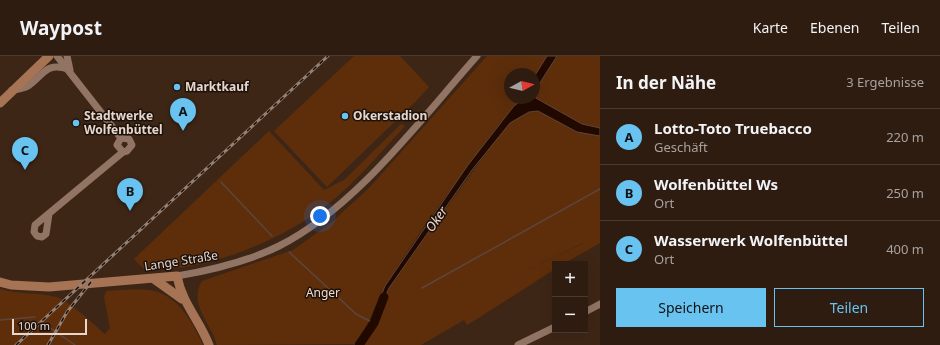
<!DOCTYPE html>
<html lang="de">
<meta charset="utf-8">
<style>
:root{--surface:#2e1c10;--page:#3a291e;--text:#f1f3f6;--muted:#a7a19f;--line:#493a30;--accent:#69c3f1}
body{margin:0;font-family:"Noto Sans",sans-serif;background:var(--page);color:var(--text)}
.controls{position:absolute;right:12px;bottom:12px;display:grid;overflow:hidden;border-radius:0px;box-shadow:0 4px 16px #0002}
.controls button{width:36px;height:36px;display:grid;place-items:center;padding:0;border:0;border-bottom:1px solid var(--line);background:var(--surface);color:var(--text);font:20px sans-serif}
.compass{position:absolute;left:504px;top:12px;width:36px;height:36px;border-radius:50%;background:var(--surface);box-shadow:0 4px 16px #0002;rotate:82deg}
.scale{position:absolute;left:12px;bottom:10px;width:75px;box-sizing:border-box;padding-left:4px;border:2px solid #e7d6cc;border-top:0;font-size:11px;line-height:14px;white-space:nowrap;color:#e7d6cc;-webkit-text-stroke:3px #1d120b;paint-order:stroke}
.you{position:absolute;left:320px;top:160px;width:14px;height:14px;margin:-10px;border:3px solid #fff;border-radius:50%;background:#1a73e8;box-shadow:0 0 0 6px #1a73e833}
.badge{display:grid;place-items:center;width:26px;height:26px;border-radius:50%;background:var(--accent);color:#111;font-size:13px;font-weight:700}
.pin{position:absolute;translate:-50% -33px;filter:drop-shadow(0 1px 2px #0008)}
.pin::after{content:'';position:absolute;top:21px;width:14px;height:12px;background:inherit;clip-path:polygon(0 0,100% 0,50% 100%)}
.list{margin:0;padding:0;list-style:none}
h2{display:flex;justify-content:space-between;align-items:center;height:52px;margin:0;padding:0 16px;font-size:17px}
h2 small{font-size:13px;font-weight:400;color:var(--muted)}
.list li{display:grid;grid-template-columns:26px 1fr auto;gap:12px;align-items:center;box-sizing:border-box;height:56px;padding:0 16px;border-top:1px solid var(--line)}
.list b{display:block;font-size:15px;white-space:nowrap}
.list p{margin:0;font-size:13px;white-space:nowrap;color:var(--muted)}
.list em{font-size:13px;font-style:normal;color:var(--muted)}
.actions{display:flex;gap:8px;padding:12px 16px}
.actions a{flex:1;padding:9px 0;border:1px solid var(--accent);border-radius:0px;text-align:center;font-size:14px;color:var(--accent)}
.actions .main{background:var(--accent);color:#111}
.map{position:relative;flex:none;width:600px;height:289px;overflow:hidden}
header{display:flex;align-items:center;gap:24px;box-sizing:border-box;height:56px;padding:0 20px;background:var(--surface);border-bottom:1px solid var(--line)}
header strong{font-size:19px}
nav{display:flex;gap:22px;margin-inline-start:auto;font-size:14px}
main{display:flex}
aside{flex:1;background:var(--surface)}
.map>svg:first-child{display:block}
.green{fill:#5e2e0b;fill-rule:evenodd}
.water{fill:#210900;stroke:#5c463d}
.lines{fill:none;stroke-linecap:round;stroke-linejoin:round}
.stream{stroke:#5c463d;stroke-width:1.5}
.river{stroke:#210900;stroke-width:9}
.minor{stroke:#917463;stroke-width:7}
.major{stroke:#a67455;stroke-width:9}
.rail-casing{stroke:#958174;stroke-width:3}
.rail{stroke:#1d120b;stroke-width:1.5;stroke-dasharray:4.5;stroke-linecap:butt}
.poi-dot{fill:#69c3f1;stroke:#1d120b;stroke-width:1.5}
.labels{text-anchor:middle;stroke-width:3;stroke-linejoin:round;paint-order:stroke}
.poi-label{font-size:12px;font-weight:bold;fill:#e7d6cc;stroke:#1d120b;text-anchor:start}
.street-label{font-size:12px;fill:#e7d6cc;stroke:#1d120b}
.park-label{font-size:12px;fill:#f1dbcd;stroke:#1d120b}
.water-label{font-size:13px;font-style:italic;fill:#efd8cb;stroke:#1d120b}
</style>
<header>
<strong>Waypost</strong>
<nav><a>Karte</a><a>Ebenen</a><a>Teilen</a></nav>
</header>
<main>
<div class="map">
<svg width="600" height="289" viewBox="0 0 600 289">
<rect width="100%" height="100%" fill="#3e2616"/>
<g class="green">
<polygon points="354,0 400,0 429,31 415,46 327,131 274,75"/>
<path d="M487 0H547L534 21V18H510V42H524C507 55 496 73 483 90 449 135 415 181 386 229 373 249 371 269 355 288L217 289C211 267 188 248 202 225L293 194 332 166 370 131Z"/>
<polygon points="557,0 600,0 600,72 582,68 534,42 534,36"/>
<path d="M538 55 577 76 600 80V187L563 208H555V213L477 263 467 269 464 264 421 289H358L372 270 389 232 499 79C510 67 520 56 538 55ZM583 187 582 188 510 223Z"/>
<path d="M401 68 405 70C381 96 356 126 328 148 293 176 240 200 196 209 180 212 163 213 147 216L134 203 269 75 324 134 344 124Z"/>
<path d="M0 233C18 239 38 236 56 241 69 244 94 269 105 278L110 272 104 241 106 235C120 234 136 232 149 234 178 238 192 266 203 289H0Z"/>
</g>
<g class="water">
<polygon points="547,0 557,0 534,36 534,21"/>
<polygon points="534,41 582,68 600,72 600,80 577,76 538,55 529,56 510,67 472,114 389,232 372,270 358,289 354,289 370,267 385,230 468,109 514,50 525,42"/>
</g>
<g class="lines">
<g class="stream">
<polyline points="221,126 272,180"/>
<polyline points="289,196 356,258 374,267"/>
<polyline points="422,232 600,133"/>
<polyline points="0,264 35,261"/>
<polyline points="43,267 75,289"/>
</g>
<polyline class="river" points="359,289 374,267 384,241"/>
<g class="minor">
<polyline points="67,0 70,14"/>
<path d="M12 34C18 33 23 33 28 30 44 19 45 6 68 13"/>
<polyline points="121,82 129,83 132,89 127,95 123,96"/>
<polyline points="49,158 46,178 42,181 37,180 34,176 35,169 123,96 117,89 121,82 57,0"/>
<path d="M177 220C212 214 247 206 279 190 356 151 420 64 477 0"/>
<polyline points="585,256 600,248"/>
<polyline points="518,289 555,271"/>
</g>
<g class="major">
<polyline points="0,47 49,0"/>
<polyline points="154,223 182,243"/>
<path d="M0 226 11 229 49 231 177 220C182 247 200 265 209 289"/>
</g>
<g class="rail-casing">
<g id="rail">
<polyline points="16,289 328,0"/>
<polyline points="48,289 67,256 91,226"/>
</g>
</g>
<use href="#rail" class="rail"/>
</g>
<g class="poi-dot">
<circle cx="177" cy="31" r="4"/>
<circle cx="345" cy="60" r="4"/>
<circle cx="76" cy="67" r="4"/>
</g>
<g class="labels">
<g class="poi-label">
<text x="185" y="35">Marktkauf</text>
<text x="84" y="64">Stadtwerke<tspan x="84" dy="14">Wolfenbüttel</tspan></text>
<text x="353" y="64">Okerstadion</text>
</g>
<g class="street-label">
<text transform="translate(181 205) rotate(-9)" y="4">Lange Straße</text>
</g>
<g class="park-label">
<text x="323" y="241">Anger</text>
</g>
<g class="water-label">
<text transform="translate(436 163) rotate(-55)" y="5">Oker</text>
</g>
</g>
</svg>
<div class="controls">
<button>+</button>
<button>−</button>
</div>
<svg class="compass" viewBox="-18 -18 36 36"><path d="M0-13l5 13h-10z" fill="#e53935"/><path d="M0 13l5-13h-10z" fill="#a7a19f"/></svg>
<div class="scale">100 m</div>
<div class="you"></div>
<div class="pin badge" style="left:183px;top:75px">A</div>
<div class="pin badge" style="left:130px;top:155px">B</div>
<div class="pin badge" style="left:25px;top:114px">C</div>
</div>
<aside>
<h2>In der Nähe<small>3 Ergebnisse</small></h2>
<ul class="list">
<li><span class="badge">A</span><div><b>Lotto-Toto Truebacco</b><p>Geschäft</p></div><em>220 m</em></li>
<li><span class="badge">B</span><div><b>Wolfenbüttel Ws</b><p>Ort</p></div><em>250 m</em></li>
<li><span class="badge">C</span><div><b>Wasserwerk Wolfenbüttel</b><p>Ort</p></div><em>400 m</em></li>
</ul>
<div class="actions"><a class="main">Speichern</a><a>Teilen</a></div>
</aside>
</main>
